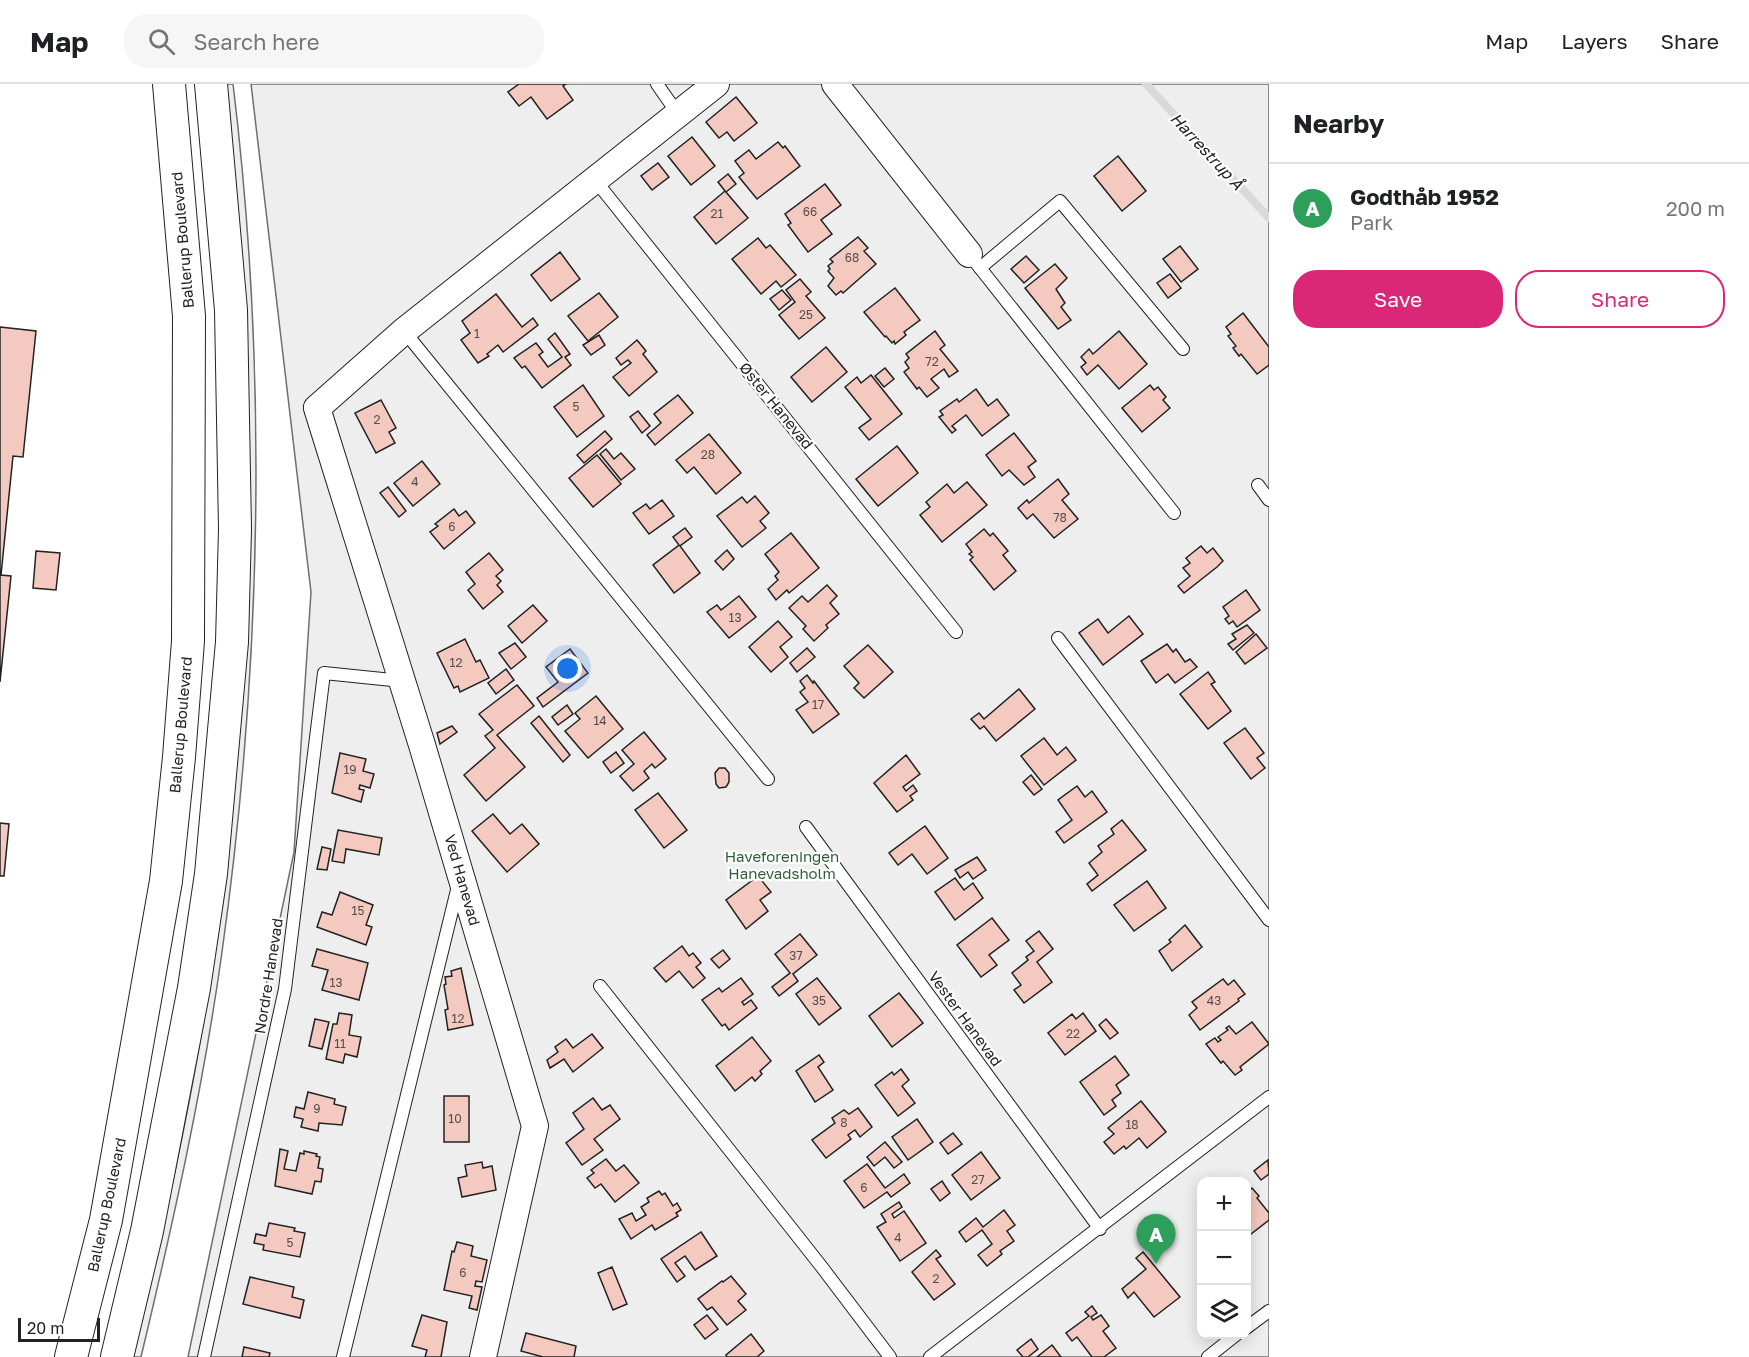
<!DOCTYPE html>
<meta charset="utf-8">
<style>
:root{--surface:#fff;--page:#f6f6f6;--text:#202124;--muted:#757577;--line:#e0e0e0;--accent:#db2777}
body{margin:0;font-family:"Golos Text",sans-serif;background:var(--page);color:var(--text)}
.controls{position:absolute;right:18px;bottom:18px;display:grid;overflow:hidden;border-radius:12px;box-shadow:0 3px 15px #0003}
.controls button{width:54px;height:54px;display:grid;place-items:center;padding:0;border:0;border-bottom:2px solid var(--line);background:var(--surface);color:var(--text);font:30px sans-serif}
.scale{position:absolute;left:18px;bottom:15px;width:82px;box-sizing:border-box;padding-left:6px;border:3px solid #222;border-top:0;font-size:16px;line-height:21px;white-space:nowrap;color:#222;-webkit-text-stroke:4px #fff;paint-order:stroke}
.you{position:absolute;left:568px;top:585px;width:21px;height:21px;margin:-15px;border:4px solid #fff;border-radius:50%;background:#1a73e8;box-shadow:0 0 0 9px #1a73e833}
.badge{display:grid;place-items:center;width:39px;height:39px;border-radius:50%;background:var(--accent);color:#fff;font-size:20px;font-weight:700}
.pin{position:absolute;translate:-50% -50px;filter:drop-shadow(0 2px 3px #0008)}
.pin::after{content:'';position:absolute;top:32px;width:21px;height:18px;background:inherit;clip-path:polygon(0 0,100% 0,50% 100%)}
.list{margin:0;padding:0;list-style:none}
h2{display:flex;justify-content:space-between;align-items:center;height:78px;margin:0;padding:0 24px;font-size:26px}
h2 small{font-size:20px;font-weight:400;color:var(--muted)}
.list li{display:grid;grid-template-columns:39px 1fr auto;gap:18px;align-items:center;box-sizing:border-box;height:90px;padding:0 24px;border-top:2px solid var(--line)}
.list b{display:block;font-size:22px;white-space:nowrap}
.list p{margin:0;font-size:20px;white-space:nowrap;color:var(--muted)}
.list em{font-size:20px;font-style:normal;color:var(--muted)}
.actions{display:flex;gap:12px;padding:18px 24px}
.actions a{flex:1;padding:14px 0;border:2px solid var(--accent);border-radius:24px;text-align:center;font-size:21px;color:var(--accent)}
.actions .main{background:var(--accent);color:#fff}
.icon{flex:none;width:33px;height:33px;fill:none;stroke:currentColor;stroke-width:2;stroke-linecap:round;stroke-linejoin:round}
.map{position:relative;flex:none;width:1269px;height:1273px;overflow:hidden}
header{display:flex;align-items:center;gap:36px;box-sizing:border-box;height:84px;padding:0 30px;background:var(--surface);border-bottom:2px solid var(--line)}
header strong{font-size:28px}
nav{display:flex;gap:33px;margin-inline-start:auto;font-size:21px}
.search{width:420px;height:54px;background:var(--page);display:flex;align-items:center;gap:15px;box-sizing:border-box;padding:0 21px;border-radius:24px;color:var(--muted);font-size:22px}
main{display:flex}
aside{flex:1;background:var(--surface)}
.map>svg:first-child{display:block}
.green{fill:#eee;stroke:#6f6f6f;stroke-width:1.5;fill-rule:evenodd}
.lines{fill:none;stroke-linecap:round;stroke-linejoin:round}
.stream{stroke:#d9d9d9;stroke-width:8}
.building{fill:#f3c9c0;stroke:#222;stroke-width:1.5}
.service-casing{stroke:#222;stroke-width:14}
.minor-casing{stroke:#222;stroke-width:28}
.tertiary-casing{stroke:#222;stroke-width:34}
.service{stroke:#fff;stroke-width:12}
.minor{stroke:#fff;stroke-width:26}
.tertiary{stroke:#fff;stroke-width:32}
.labels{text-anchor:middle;stroke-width:4.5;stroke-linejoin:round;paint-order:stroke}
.number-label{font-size:12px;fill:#564c4a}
.street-label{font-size:15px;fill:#222;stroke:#fff}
.park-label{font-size:15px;fill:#2f5e38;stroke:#fff}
.water-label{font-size:16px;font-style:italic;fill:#222;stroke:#fff}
</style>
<header>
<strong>Map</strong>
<div class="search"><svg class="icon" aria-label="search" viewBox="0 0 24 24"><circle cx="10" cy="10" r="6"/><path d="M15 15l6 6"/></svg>Search here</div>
<nav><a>Map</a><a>Layers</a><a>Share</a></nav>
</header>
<main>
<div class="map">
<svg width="1269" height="1273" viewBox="0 0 1269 1273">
<rect width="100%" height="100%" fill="#fff"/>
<g class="green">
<path d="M225 0H233C268 287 262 582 222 868 203 1005 173 1139 141 1273H132C168 1127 200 982 219 832Z"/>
<path d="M251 0H1269V1273H188L294 768 311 508ZM1202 1098H1246V1250H1202Z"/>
</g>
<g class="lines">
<polyline class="stream" points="1146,0 1269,134"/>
</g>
<g class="building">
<polygon points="519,0 566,0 563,2 573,16 547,35 531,13 519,22 508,8"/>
<polygon points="736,13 757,39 734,57 727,48 719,54 706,38"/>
<polygon points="692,53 715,82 691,101 668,72"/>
<polygon points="778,58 783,64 785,62 800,82 757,115 739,93 744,89 735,77 749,66 756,75"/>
<polygon points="1118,72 1146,107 1122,127 1094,92"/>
<polygon points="658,79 669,93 652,106 641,92"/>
<polygon points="728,90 736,100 726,108 748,134 716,160 694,133 725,107 718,98"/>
<polygon points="825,100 841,121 821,136 832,150 808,168 788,141 791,139 785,130"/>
<polygon points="858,153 868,164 864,167 876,180 843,209 841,207 836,211 828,202 834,194 828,187 830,185 828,182 833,178 830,175"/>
<polygon points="758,154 766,164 770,161 796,191 781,203 776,197 761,210 732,175"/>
<polygon points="1180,162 1198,185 1181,198 1163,175"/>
<polygon points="560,168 580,195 551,217 531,191"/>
<polygon points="1026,172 1039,186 1024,199 1011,185"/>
<polygon points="1055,180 1067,194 1056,205 1065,219 1061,223 1071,236 1058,245 1025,204"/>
<polygon points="1170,190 1181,204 1168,214 1157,199"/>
<polygon points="800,195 811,208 806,212 825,234 799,255 779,231 795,218 786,206"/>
<polygon points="895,204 920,236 904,248 906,251 895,260 894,257 892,259 886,252 885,253 864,228"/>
<polygon points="782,206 791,216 779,226 770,215"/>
<polygon points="599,209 618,233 588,257 568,232"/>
<polygon points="496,210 522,243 533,234 538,241 503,268 498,261 487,270 489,272 478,279 461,256 470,249 462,237"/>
<polygon points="1243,229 1269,263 1269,281 1257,290 1241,270 1239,272 1233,264 1236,262 1228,252 1231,250 1226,243"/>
<polygon points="0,243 36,247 23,373 13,372 1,491 11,492 0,598"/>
<polygon points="935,247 945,261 940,265 958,287 949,293 944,285 931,295 939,304 927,313 919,303 917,305 904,288 909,284 905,278 909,274 906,270"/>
<polygon points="1119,247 1147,280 1119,305 1098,281 1087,291 1081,283 1086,279 1081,273 1089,265 1093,270"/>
<polygon points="555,249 570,270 565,273 571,281 542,304 525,282 522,284 514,274 536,259 543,268 539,271 548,283 562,273 548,255"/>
<polygon points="599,251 605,261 591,271 583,261"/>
<polygon points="637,256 646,267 643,270 657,288 629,312 613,293 631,279 628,276 621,281 616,274"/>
<polygon points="826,263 847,288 812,318 791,293"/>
<polygon points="885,284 894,295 884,303 875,292"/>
<polygon points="871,291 902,330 869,356 859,344 871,335 845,303 857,293 861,299"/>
<polygon points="583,301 604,332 577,353 554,323"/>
<polygon points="1150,301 1154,306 1158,303 1166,313 1163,316 1170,324 1142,348 1122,324"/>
<polygon points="976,305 988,322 997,315 1009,331 982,352 966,331 952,342 956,346 952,349 939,333 943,331 940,327 957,315 959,318"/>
<polygon points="678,311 693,329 655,361 647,351 661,339 654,330"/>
<polygon points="381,316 396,344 389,348 395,359 376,369 355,329"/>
<polygon points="638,327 650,342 642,349 630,333"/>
<polygon points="605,347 612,355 584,379 577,371"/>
<polygon points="1014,349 1036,377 1028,383 1035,393 1024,401 1009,386 1002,392 986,371"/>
<polygon points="709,350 741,389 716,410 694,383 687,389 676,376"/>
<polygon points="897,362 918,389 878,422 856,395"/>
<polygon points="606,365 614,375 621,369 635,385 621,396 600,370"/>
<polygon points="597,371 621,400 593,423 569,394"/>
<polygon points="422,377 440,400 413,422 394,399"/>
<polygon points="1058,395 1069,410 1062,416 1078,435 1054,454 1033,430 1027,435 1018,424 1027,416 1029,419"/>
<polygon points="967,398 987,421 942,458 920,431 930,423 926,418 947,400 954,409"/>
<polygon points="388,403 406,427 399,433 380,409"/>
<polygon points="755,412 769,429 760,437 766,444 742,463 717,432 742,413 747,419"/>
<polygon points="662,416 674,432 649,450 633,429 646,420 650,425"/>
<polygon points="454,425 459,432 466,427 475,439 444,465 430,448 438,442 435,440"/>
<polygon points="685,444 692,453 680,462 700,489 674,509 653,481 679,461 673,453"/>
<polygon points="984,445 990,452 993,449 1008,467 1003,471 1016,487 994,506 970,476 973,473 969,470 972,468 966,460"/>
<polygon points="791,449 819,484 789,509 787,506 776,516 768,505 778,496 775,492 779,488 765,470"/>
<polygon points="1201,462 1207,469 1213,464 1223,477 1217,483 1184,509 1178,502 1190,492 1183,484 1190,479 1186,474"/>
<polygon points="727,466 734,475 723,486 715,477"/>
<polygon points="36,467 60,469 56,506 33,504"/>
<polygon points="489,469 503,486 496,492 501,497 497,501 503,508 483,525 468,506 475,500 466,488"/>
<polygon points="827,501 837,512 830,519 839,530 826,541 828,544 814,557 803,545 806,542 789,524 802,512 808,518"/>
<polygon points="1246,506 1260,526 1237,543 1233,537 1229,540 1225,535 1229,532 1223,523"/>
<polygon points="739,512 756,533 729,554 707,528 717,521 721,526"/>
<polygon points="533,521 547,537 522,559 508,542"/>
<polygon points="1129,532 1143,550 1103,581 1079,549 1098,535 1108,549"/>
<polygon points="778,537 792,553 780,563 788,573 771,588 749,563"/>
<polygon points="1247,541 1254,549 1233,566 1228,560 1236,555 1232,550"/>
<polygon points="1256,550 1267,564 1245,580 1236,568"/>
<polygon points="465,555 476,578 480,576 489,594 460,608 458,602 454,604 437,569"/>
<polygon points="515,559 526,573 511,585 499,569"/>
<polygon points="1167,560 1173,568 1176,565 1185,578 1190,575 1197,583 1175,599 1168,590 1156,599 1141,577"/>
<polygon points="868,561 893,588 864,614 854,604 859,599 844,582"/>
<polygon points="807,564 815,573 797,588 790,579"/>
<polygon points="570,565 588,589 543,623 537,614 558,598 546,583"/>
<polygon points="506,585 514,596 496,610 488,599"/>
<polygon points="1208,588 1215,598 1211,600 1231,627 1208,645 1180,610"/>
<polygon points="807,591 813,599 814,597 839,630 813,649 796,626 808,618 800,608 805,604 800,597"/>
<polygon points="517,601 534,622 497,651 525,683 486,717 464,691 495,664 485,652 493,646 479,630"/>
<polygon points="1019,605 1035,625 996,657 984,642 980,645 971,635 979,629 984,635"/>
<polygon points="596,612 623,645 588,674 565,647 580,635 575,629"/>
<polygon points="567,621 573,630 558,641 552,633"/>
<polygon points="539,632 570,671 563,678 531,639"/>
<polygon points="452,642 457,648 440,660 437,649"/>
<polygon points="1245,644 1264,669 1257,674 1265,684 1251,695 1224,659"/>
<polygon points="644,648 666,675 655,684 652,680 644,687 649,694 633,707 620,692 634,680 622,666"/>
<polygon points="1044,654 1057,671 1066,663 1076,676 1044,701 1021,672"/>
<polygon points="616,668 624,679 611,689 603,678"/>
<polygon points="340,669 366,675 363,687 374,690 370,704 360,701 359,705 364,706 361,718 332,709"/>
<polygon points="906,671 920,690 903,703 906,707 913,701 917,707 910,712 913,716 897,728 874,699"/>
<polygon points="719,684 725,684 729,689 729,698 726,703 719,704 716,700 715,689"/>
<polygon points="1031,691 1042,705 1034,711 1023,698"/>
<polygon points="1077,702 1085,713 1092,707 1107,728 1064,759 1056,748 1072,736 1058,716"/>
<polygon points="658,709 687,746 664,764 635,726"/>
<polygon points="493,730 510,750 522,740 539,760 507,788 472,747"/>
<polygon points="1122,736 1146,766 1092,807 1087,800 1098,791 1089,779 1102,768 1098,762 1114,750 1111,745"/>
<polygon points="0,739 9,740 4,792 0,792"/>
<polygon points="925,742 948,774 927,790 912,770 898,781 889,769"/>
<polygon points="338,746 382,754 379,771 346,765 344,779 332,777"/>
<polygon points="322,763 331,765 327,786 317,785"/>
<polygon points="977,773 986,786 973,795 968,788 960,794 955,786"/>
<polygon points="758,792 771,808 760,816 768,827 746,845 726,816"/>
<polygon points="955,794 964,806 973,799 983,814 955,836 935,808"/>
<polygon points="1147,797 1166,824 1134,847 1114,821"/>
<polygon points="340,808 373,821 366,841 372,843 366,861 317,843 322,828 332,831"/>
<polygon points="992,834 1009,856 989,871 997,881 981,893 957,861"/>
<polygon points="1185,841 1202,863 1172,887 1159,867 1171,858 1169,856"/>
<polygon points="1039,847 1053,865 1037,878 1052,898 1024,919 1014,906 1021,901 1012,889 1028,876 1026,873 1034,867 1026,857"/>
<polygon points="800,850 817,871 793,890 798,897 779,912 772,903 790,889 775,870"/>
<polygon points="682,862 689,872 693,869 701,879 696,883 705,894 693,904 679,887 666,898 654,884"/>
<polygon points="317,865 368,879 359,916 322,906 328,886 312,882"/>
<polygon points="723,866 730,875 719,884 711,875"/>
<polygon points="461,884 473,941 448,946 445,926 448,925 444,901 446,900 445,893 452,892 451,887"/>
<polygon points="741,894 753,910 742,918 744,921 751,916 757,924 729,946 725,940 722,942 702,916 719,904 722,908"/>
<polygon points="817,894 841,924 819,941 796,910"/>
<polygon points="1223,895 1228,901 1234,896 1245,910 1238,915 1239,917 1200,946 1189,931 1197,924 1192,918"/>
<polygon points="899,909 923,939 892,963 869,932"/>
<polygon points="339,929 352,931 349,951 361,953 357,973 345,970 343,979 326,975 333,940 337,940"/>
<polygon points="1083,929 1096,947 1065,971 1048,949 1072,930 1076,935"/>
<polygon points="315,935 329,938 322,965 309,962"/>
<polygon points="1106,935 1118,949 1110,955 1099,941"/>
<polygon points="1252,938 1269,960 1240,983 1242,986 1235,991 1223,977 1221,979 1206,960 1215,954 1218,958 1221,956 1218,953 1228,946 1226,944 1229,942 1236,950"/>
<polygon points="592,950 603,964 573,988 564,975 550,984 547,976 558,968 555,963 566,955 573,964"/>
<polygon points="752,953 771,977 760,987 762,990 755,997 752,993 735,1007 716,982"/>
<polygon points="819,971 824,978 818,983 833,1006 815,1018 796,987"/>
<polygon points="1115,972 1129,991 1116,1001 1121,1009 1112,1016 1116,1022 1104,1031 1080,998"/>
<polygon points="901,985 909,996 902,1002 915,1019 898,1032 875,1001 892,988 894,991"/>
<polygon points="308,1008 335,1015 334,1020 346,1023 342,1041 319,1039 318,1047 301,1043 303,1035 294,1033 296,1023 304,1025"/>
<rect x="444" y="1012" width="25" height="46"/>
<polygon points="593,1014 602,1026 610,1021 620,1035 594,1055 603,1066 582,1081 566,1059 584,1045 573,1029"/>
<polygon points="1141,1017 1166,1048 1147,1064 1139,1054 1126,1065 1124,1062 1114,1070 1104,1058 1114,1050 1108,1044"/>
<polygon points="858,1024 872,1043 860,1053 855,1046 848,1051 851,1055 826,1074 812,1056 835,1039 832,1034 844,1026 849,1030"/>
<polygon points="917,1035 933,1058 908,1076 892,1053"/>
<polygon points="953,1049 962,1060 948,1070 940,1059"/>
<polygon points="885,1058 902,1078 894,1084 885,1073 874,1082 867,1073"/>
<polygon points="280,1065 288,1067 284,1085 296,1087 300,1069 304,1070 304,1067 317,1070 316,1072 320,1073 318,1084 323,1085 321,1098 315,1097 312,1110 275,1102"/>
<polygon points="981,1068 1000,1094 971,1116 952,1091"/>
<polygon points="606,1075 616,1087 624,1081 639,1099 615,1118 601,1100 595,1104 587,1094 594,1089 591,1086"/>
<polygon points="1268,1076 1269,1090 1261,1096 1254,1087"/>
<polygon points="482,1078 483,1084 492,1082 496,1106 462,1113 458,1094 467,1092 465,1081"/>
<polygon points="867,1080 885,1104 904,1090 910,1099 891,1113 887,1108 864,1124 844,1097"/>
<polygon points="942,1097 950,1109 940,1117 931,1105"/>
<polygon points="1246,1099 1251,1105 1252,1104 1259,1112 1257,1114 1269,1129 1269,1136 1251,1150 1246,1145"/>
<polygon points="659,1107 662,1111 665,1109 673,1122 677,1119 681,1126 676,1129 678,1132 655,1146 652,1141 631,1155 619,1135 632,1129 636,1137 646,1131 641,1123 649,1118 647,1114"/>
<polygon points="899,1118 902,1123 892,1130 894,1134 904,1127 926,1159 900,1177 877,1143 886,1138 881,1130"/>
<polygon points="1004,1126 1015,1141 1007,1147 1014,1157 1000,1167 1002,1170 987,1182 978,1171 992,1160 982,1146 966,1158 959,1148 976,1134 983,1143"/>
<polygon points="269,1139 295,1144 294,1147 305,1149 300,1173 263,1166 264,1161 254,1159 256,1150 266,1152"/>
<polygon points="701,1148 717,1172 695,1186 685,1172 675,1179 685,1192 677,1198 661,1175"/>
<polygon points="457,1158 473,1162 471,1172 487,1176 482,1198 476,1197 475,1202 482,1203 477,1226 469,1224 472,1212 444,1206 452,1167 454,1168"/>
<polygon points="936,1166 941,1172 936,1175 955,1200 934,1216 912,1188"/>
<polygon points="1143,1168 1180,1213 1154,1233 1134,1208 1128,1214 1122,1205 1146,1185 1136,1174"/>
<polygon points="612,1183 627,1220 613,1226 598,1189"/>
<polygon points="731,1192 746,1210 738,1217 746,1226 727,1241 712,1223 707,1226 698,1215 722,1197 723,1198"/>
<polygon points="250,1193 294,1203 292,1213 304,1216 300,1234 243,1220"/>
<polygon points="1092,1222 1097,1229 1091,1233 1093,1236 1101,1231 1109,1242 1103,1247 1116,1264 1104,1273 1092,1273 1077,1253 1072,1257 1066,1249 1089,1232 1085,1228"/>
<polygon points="422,1231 447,1238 441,1273 425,1273 427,1266 412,1262"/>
<polygon points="707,1231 718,1245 705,1255 694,1241"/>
<polygon points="526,1249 576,1262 574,1273 543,1273 521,1267"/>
<polygon points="751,1250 764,1267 757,1273 727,1273 726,1271"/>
<polygon points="1031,1255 1038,1265 1028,1273 1023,1273 1017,1266"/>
<polygon points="1052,1261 1061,1273 1037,1273"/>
<polygon points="244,1263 270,1269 269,1273 242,1273"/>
</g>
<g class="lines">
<g class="service-casing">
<g id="service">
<polyline points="657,0 678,30"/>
<polyline points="595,96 956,548"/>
<polyline points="969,170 1174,429"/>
<polyline points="980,184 1060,117 1183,265"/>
<polyline points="404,247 768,695"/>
<polyline points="1258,401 1269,416"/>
<polyline points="1058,554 1269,836"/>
<polyline points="806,743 1100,1145"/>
<polyline points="600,902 821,1182 890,1273"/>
<polyline points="1246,1244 1269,1227"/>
<polyline points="204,1273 285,905 324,589 402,597"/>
<polyline points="343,1273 458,802"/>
<polyline points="930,1273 1269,1013"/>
<polyline points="1208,1273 1237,1250"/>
</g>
</g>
<g class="minor-casing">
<g id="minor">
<polyline points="835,0 969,170"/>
<polyline points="483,1273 535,1042 422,661 317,324 404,247 716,0"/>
</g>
</g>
<g class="tertiary-casing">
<g id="tertiary">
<polyline points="71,1273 106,1136 166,797 179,673 188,557 189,232 169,0"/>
<polyline points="117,1273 147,1147 194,904 211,790 232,558 235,445 231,226 211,0"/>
</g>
</g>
<use href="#service" class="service"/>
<use href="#minor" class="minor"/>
<use href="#tertiary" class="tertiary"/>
</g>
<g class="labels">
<g class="number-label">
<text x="810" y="132">66</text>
<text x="717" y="134">21</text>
<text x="852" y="178">68</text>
<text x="806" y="235">25</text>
<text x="477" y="254">1</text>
<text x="932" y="282">72</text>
<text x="576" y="327">5</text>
<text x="377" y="340">2</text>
<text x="708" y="375">28</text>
<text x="415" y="402">4</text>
<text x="1060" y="438">78</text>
<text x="452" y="447">6</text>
<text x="735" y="538">13</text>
<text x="456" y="583">12</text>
<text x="818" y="625">17</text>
<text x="600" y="641">14</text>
<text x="350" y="690">19</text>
<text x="358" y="831">15</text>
<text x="796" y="876">37</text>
<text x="336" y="903">13</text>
<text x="819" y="921">35</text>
<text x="1214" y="921">43</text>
<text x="458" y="939">12</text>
<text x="1073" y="954">22</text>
<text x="340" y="964">11</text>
<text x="317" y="1029">9</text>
<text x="455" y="1039">10</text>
<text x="844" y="1043">8</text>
<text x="1132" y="1045">18</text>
<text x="978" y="1100">27</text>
<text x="864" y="1108">6</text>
<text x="898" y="1158">4</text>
<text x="290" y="1163">5</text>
<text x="463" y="1193">6</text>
<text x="936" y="1199">2</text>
</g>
<g class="street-label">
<text transform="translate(183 156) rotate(-95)" y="5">Ballerup Boulevard</text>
<text transform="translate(776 322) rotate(51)" y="5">Øster Hanevad</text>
<text transform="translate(181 641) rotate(-85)" y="5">Ballerup Boulevard</text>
<text transform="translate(462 796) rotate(74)" y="5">Ved Hanevad</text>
<text transform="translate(269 892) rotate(-81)" y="5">Nordre Hanevad</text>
<text transform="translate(965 935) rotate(54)" y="5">Vester Hanevad</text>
<text transform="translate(107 1121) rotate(-78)" y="5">Ballerup Boulevard</text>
</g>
<g class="park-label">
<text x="782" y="778">Haveforeningen<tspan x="782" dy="17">Hanevadsholm</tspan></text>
</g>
<g class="water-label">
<text transform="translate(1207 67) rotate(47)" y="6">Harrestrup Å</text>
</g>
</g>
</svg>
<div class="controls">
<button>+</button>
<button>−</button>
<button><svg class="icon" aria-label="layers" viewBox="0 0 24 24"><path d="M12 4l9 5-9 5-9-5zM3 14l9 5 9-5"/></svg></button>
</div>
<div class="scale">20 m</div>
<div class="you"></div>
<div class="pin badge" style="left:1156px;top:1180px;background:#2e9e5b">A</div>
</div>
<aside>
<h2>Nearby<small></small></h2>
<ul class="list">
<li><span class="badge" style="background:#2e9e5b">A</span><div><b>Godthåb 1952</b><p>Park</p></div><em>200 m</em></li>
</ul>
<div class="actions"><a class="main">Save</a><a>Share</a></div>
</aside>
</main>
